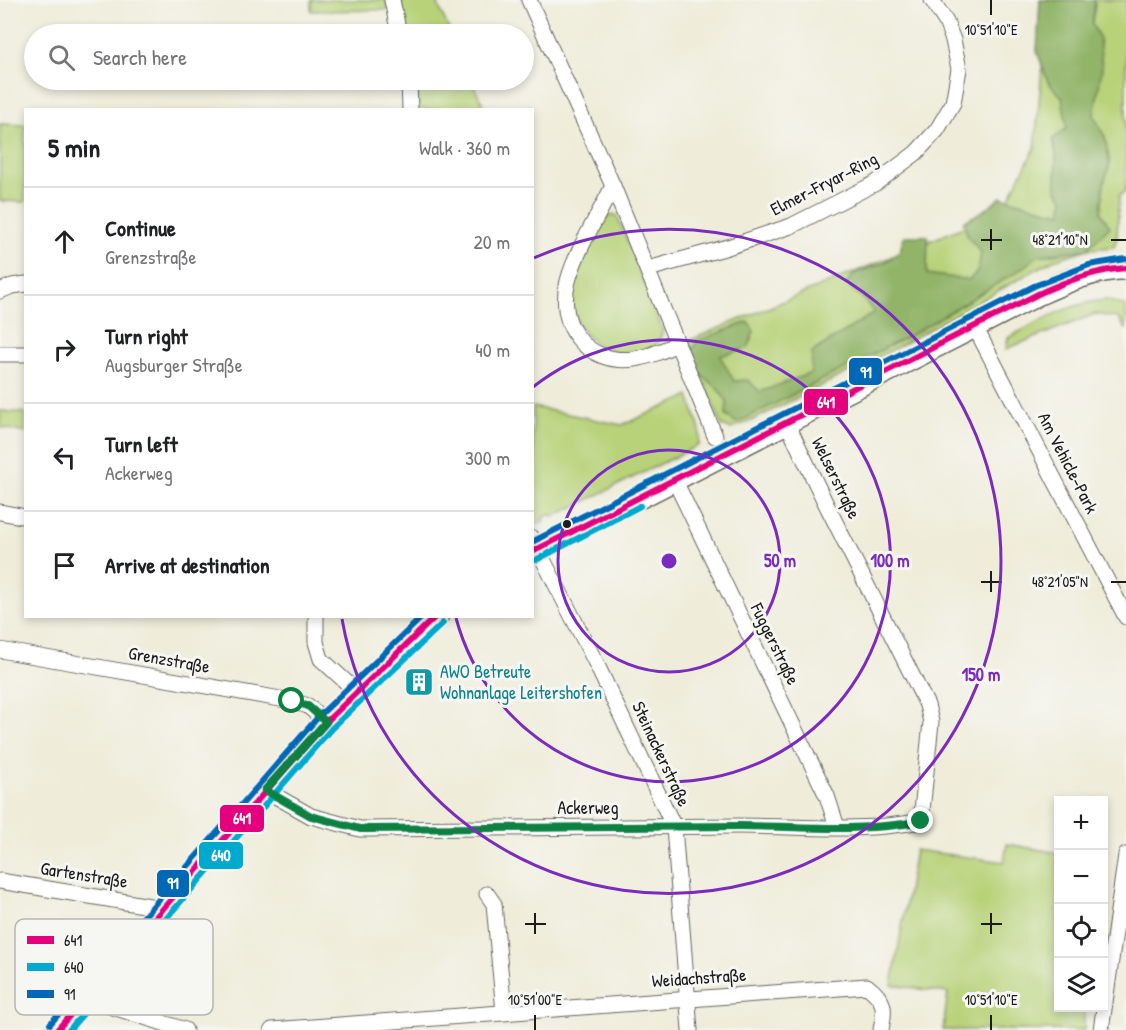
<!DOCTYPE html>
<meta charset="utf-8">
<style>
:root{--surface:#fff;--page:#f6f6f6;--text:#202124;--muted:#757577;--line:#e0e0e0}
body{margin:0;font-family:"Patrick Hand",sans-serif;background:var(--page);color:var(--text)}
.controls{position:absolute;right:18px;bottom:18px;display:grid;overflow:hidden;border-radius:0px;box-shadow:0 3px 9px #0003}
.controls button{width:54px;height:54px;display:grid;place-items:center;padding:0;border:0;border-bottom:2px solid var(--line);background:var(--surface);color:var(--text);font:30px sans-serif}
.stop{position:absolute;width:18px;height:18px;margin:-14px;border:4px solid #0b8043;border-radius:50%;background:#fff}
.stop.end{background:#0b8043;border-color:#fff;box-shadow:0 2px 6px #0008}
.list{margin:0;padding:0;list-style:none}
h2{display:flex;justify-content:space-between;align-items:center;height:78px;margin:0;padding:0 24px;font-size:26px}
h2 small{font-size:20px;font-weight:400;color:var(--muted)}
.list li{display:grid;grid-template-columns:39px 1fr auto;gap:18px;align-items:center;box-sizing:border-box;height:108px;padding:0 24px;border-top:2px solid var(--line)}
.list b{display:block;font-size:22px;white-space:nowrap}
.list p{margin:0;font-size:20px;white-space:nowrap;color:var(--muted)}
.list em{font-size:20px;font-style:normal;color:var(--muted)}
.icon{flex:none;width:33px;height:33px;fill:none;stroke:currentColor;stroke-width:2;stroke-linecap:round;stroke-linejoin:round}
.map{position:relative;flex:none;width:1126px;height:1030px;overflow:hidden}
.search{position:absolute;background:var(--surface);box-shadow:0 3px 9px #0003;left:24px;top:24px;width:510px;height:66px;display:flex;align-items:center;gap:15px;box-sizing:border-box;padding:0 21px;border-radius:33px;color:var(--muted);font-size:22px}
.panel{position:absolute;background:var(--surface);box-shadow:0 3px 9px #0003;left:24px;top:108px;width:510px;height:510px;border-radius:0px}
.map>svg:first-child{display:block}
.green{fill:#b7d278;stroke:#6a774a;stroke-width:1.5}
.forest{fill:#91b468;stroke:#566842;stroke-width:1.5}
.lines{fill:none;stroke-linecap:round;stroke-linejoin:round}
.street-casing{stroke:#66655e;stroke-width:17}
.secondary-casing{stroke:#66655e;stroke-width:25}
.street{stroke:#fff;stroke-width:15}
.secondary{stroke:#fff;stroke-width:22}
.bus-1-casing{stroke:#f6f6f2;stroke-width:10}
.bus-2-casing{stroke:#f6f6f2;stroke-width:10}
.bus-3-casing{stroke:#f6f6f2;stroke-width:10}
.bus-1{stroke:#e5007d;stroke-width:6}
.bus-2{stroke:#00a9ce;stroke-width:6}
.bus-3{stroke:#0068b4;stroke-width:6}
.route{stroke:#0b8043;stroke-width:8}
.ticks{fill:none;stroke:#1c1c1c;stroke-width:2}
.ring{fill:none;stroke:#7b2cbf;stroke-width:3}
.bus-dot{fill:#1c1c1c;stroke:#f6f6f2;stroke-width:2}
.labels{text-anchor:middle;stroke-width:6;stroke-linejoin:round;paint-order:stroke}
.street-label{font-size:18px;fill:#1c1c1c;stroke:#f6f6f2}
.culture-label{font-size:18px;fill:#0d838f;stroke:#f6f6f2;text-anchor:start}
.key{fill:#f6f6f2;stroke:#b5b5b2;stroke-width:1.5}
.key-label{font-size:16px;fill:#1c1c1c}
.ticks-label{font-size:15px;text-anchor:middle;fill:#1c1c1c;stroke:#f6f6f2;stroke-width:6;stroke-linejoin:round;paint-order:stroke}
.centre{fill:#7b2cbf;stroke:#f6f6f2;stroke-width:3}
.ring-label{font-size:18px;text-anchor:middle;font-weight:bold;fill:#7b2cbf;stroke:#f6f6f2;stroke-width:6;stroke-linejoin:round;paint-order:stroke}
.line-badge{stroke:#f6f6f2;stroke-width:2}
.badge-label{font-size:16px;text-anchor:middle;font-weight:bold;fill:#fff}
</style>
<div class="map">
<svg width="1126" height="1030" viewBox="0 0 1126 1030">
<rect width="100%" height="100%" fill="#f6f6f2"/>
<filter id="ink" filterUnits="userSpaceOnUse"><feTurbulence type="fractalNoise" baseFrequency=".0167" numOctaves="2"/><feDisplacementMap in="SourceGraphic" scale="12" xChannelSelector="R" yChannelSelector="G"/><feConvolveMatrix kernelMatrix="1 2 1 2 8 2 1 2 1" color-interpolation-filters="sRGB"/></filter>
<filter id="wash" filterUnits="userSpaceOnUse"><feTurbulence type="fractalNoise" baseFrequency=".008" numOctaves="4" result="noise"/><feDisplacementMap in="SourceGraphic" scale="24" xChannelSelector="R" yChannelSelector="G"/><feGaussianBlur stdDeviation="1.35" result="paint"/><feColorMatrix in="noise" values="0 0 0 0 0 0 0 0 0 0 0 0 0 0 0 0 0 1.4 0 .05"/><feComposite in="paint" operator="in"/></filter>
<g filter="url(#wash)">
<rect width="100%" height="100%" fill="#efecd9"/>
<g class="green">
<polygon points="311,0 386,0 388,10 311,11"/>
<polygon points="401,0 436,0 451,34 409,34"/>
<polygon points="1048,0 1126,0 1126,191 1119,196 1117,238 1114,247 1089,249 1053,260 892,350 751,421 730,429 722,426 688,341 1002,211 1035,148"/>
<polygon points="417,80 471,80 485,109 418,109"/>
<polygon points="0,124 25,125 25,202 0,201"/>
<path d="M617 215 663 330C654 374 569 355 572 295 574 267 595 239 607 216Z"/>
<path d="M1107 300 1126 306V329L1118 318 1095 314 1006 349 1008 338C1039 321 1071 302 1107 300Z"/>
<polygon points="689,396 700,430 699,445 553,517 551,514 543,518 544,521 533,524 533,407 622,425"/>
<polygon points="0,411 25,413 25,433 0,427"/>
<polygon points="1007,844 1058,853 1058,1008 1084,1008 1084,1030 943,1030 948,993 892,985 915,850 1004,862"/>
</g>
<path class="forest" d="M1040 0H1093L1095 4 1092 24 1099 37 1102 68 1094 116 1105 137 1110 164 1104 183 1101 213 1110 227 1087 249 1038 256 1017 272 911 335 737 423 726 416 727 401 716 387 696 370 690 354 697 341 748 322 754 331 748 348 720 356 734 381 748 380 760 392 811 373 812 352 874 313 865 300 846 284 855 273 884 263 900 251 904 236H928L927 274 969 280 978 271 981 252 968 237 963 222 983 211 1001 197C1022 202 1041 210 1062 213L1063 198 1056 189V154L1053 139 1067 128 1062 97 1048 82 1037 51Z"/>
</g>
<g filter="url(#ink)">
<g class="lines">
<g class="street-casing">
<g id="street">
<polyline points="392,0 399,34"/>
<polyline points="529,0 613,186 715,436"/>
<polyline points="409,80 410,110"/>
<path d="M613 186C599 214 576 251 568 281 556 326 587 365 634 359 649 357 664 350 677 344"/>
<polyline points="648,269 728,247 791,226 876,183 916,153 937,130 953,103 959,69 953,40 946,22 932,0"/>
<polyline points="0,291 12,286 26,284"/>
<polyline points="975,327 1126,617"/>
<polyline points="0,354 26,354"/>
<polyline points="674,479 827,796 837,827"/>
<polyline points="0,512 26,517"/>
<polyline points="532,538 595,661 674,827 690,1030"/>
<polyline points="316,616 316,642 321,659 357,692"/>
<polyline points="0,650 292,701 308,706 326,722"/>
<path d="M265 790 311 816 360 829C486 828 612 828 739 826 799 826 862 833 921 821L931 722 927 705 825 502 786 421"/>
<polyline points="0,881 162,908"/>
<polyline points="487,894 494,904 504,1012"/>
<polyline points="85,998 185,1030"/>
<path d="M272 1030 867 986C886 1001 885 1007 881 1030"/>
<polyline points="1101,1030 1126,855"/>
</g>
</g>
<g class="secondary-casing">
<g id="secondary">
<path d="M532 552 1038 294C1066 281 1095 269 1126 268"/>
<polyline points="57,1030 265,790 326,722 437,616"/>
</g>
</g>
<use href="#street" class="street"/>
<use href="#secondary" class="secondary"/>
<g class="bus-1-casing">
<g id="bus-1">
<path d="M532 552 1038 294C1066 281 1095 270 1126 268"/>
<polyline points="57,1030 326,722 436,616"/>
</g>
</g>
<g class="bus-2-casing">
<g id="bus-2">
<polyline points="536,560 640,506"/>
<polyline points="69,1030 332,728 443,623"/>
</g>
</g>
<g class="bus-3-casing">
<g id="bus-3">
<polyline points="532,542 1034,286 1089,265 1125,259"/>
<polyline points="50,1024 319,716 423,616"/>
</g>
</g>
<use href="#bus-1" class="bus-1"/>
<use href="#bus-2" class="bus-2"/>
<use href="#bus-3" class="bus-3"/>
</g>
</g>
<g class="lines" filter="url(#ink)">
<path class="route" d="M292 701 308 706 326 722 265 790 311 816 360 829C486 828 612 828 739 826 799 826 862 833 921 821"/>
</g>
<path class="ticks" d="M991 0V15M991 229V250M981 240H1002M1111 240H1126M991 571V592M981 582H1002M1111 582H1126M535 913V934M991 913V934M525 924H546M981 924H1002M535 1015V1030M991 1015V1030"/>
<g class="ring">
<circle cx="669" cy="561" r="111"/>
<path d="M533 387A221 221 0 1 1 456 618"/>
<path d="M534 258A332 332 0 1 1 342 619"/>
</g>
<defs>
<g id="building-square" transform="scale(1.5)"><rect x="-9" y="-9" width="18" height="18" rx="4" fill="#0f9aa8" stroke="#f6f6f2"/><path d="M-4-6H4V6H1V3H-1V6H-4ZM-2.5-4.3h1.7v1.8h-1.7ZM.8-4.3h1.7v1.8H.8ZM-2.5-1h1.7V.8h-1.7ZM.8-1h1.7V.8H.8Z" fill="#fff"/></g>
</defs>
<g fill-rule="evenodd">
<use href="#building-square" x="419" y="682"/>
</g>
<circle class="bus-dot" cx="567" cy="524" r="5"/>
<g class="labels">
<g class="street-label">
<text transform="translate(824 184) rotate(-27)" y="6">Elmer-Fryar-Ring</text>
<text transform="translate(1068 463) rotate(63)" y="6">Am Vehicle-Park</text>
<text transform="translate(836 478) rotate(64)" y="6">Welserstraße</text>
<text transform="translate(775 644) rotate(64)" y="6">Fuggerstraße</text>
<text transform="translate(169 660) rotate(10)" y="6">Grenzstraße</text>
<text transform="translate(661 754) rotate(65)" y="6">Steinackerstraße</text>
<text x="588" y="814">Ackerweg</text>
<text transform="translate(84 875) rotate(9)" y="6">Gartenstraße</text>
<text transform="translate(699 978) rotate(-4)" y="6">Weidachstraße</text>
</g>
<g class="culture-label">
<text x="440" y="678">AWO Betreute<tspan x="440" dy="21">Wohnanlage Leitershofen</tspan></text>
</g>
</g>
<rect x="15" y="919" width="198" height="96" rx="9" class="key"/>
<rect x="27" y="936" width="27" height="8" fill="#e5007d"/>
<rect x="27" y="963" width="27" height="8" fill="#00a9ce"/>
<rect x="27" y="990" width="27" height="8" fill="#0068b4"/>
<g class="key-label">
<text x="64" y="946">641</text>
<text x="64" y="973">640</text>
<text x="64" y="1000">91</text>
</g>
<g class="ticks-label">
<text x="991" y="35">10°51'10"E</text>
<text x="1060" y="245">48°21'10"N</text>
<text x="1060" y="587">48°21'05"N</text>
<text x="535" y="1005">10°51'00"E</text>
<text x="991" y="1005">10°51'10"E</text>
</g>
<circle cx="669" cy="561" r="9" class="centre"/>
<g class="ring-label">
<text x="780" y="567">50 m</text>
<text x="890" y="567">100 m</text>
<text x="981" y="681">150 m</text>
</g>
<g class="line-badge">
<rect x="848" y="357" width="35" height="29" rx="6" fill="#0068b4"/>
<rect x="803" y="388" width="46" height="28" rx="6" fill="#e5007d"/>
<rect x="219" y="804" width="46" height="29" rx="6" fill="#e5007d"/>
<rect x="198" y="841" width="46" height="29" rx="6" fill="#00a9ce"/>
<rect x="156" y="869" width="34" height="29" rx="6" fill="#0068b4"/>
</g>
<g class="badge-label">
<text x="866" y="378">91</text>
<text x="826" y="408">641</text>
<text x="242" y="824">641</text>
<text x="221" y="861">640</text>
<text x="173" y="889">91</text>
</g>
</svg>
<div class="controls">
<button>+</button>
<button>−</button>
<button><svg class="icon" aria-label="locate" viewBox="0 0 24 24"><circle cx="12" cy="12" r="6"/><path d="M12 2v4M12 18v4M2 12h4M18 12h4"/></svg></button>
<button><svg class="icon" aria-label="layers" viewBox="0 0 24 24"><path d="M12 4l9 5-9 5-9-5zM3 14l9 5 9-5"/></svg></button>
</div>
<div class="stop" style="left:292px;top:701px"></div>
<div class="stop end" style="left:921px;top:821px"></div>
<div class="search"><svg class="icon" aria-label="search" viewBox="0 0 24 24"><circle cx="10" cy="10" r="6"/><path d="M15 15l6 6"/></svg>Search here</div>
<section class="panel">
<h2>5 min<small>Walk · 360 m</small></h2>
<ul class="list">
<li><svg class="icon" aria-label="ahead" viewBox="0 0 24 24"><path d="M12 20V5M6 11l6-6 6 6"/></svg><div><b>Continue</b><p>Grenzstraße</p></div><em>20 m</em></li>
<li><svg class="icon" aria-label="right" viewBox="0 0 24 24"><path d="M7 20v-9h11M14 6l5 5-5 5"/></svg><div><b>Turn right</b><p>Augsburger Straße</p></div><em>40 m</em></li>
<li><svg class="icon" aria-label="left" viewBox="0 0 24 24"><path d="M17 20v-9H6M10 6l-5 5 5 5"/></svg><div><b>Turn left</b><p>Ackerweg</p></div><em>300 m</em></li>
<li><svg class="icon" aria-label="arrive" viewBox="0 0 24 24"><path d="M6 21V4h12l-3 4 3 4H6"/></svg><div><b>Arrive at destination</b></div></li>
</ul>
</section>
</div>
